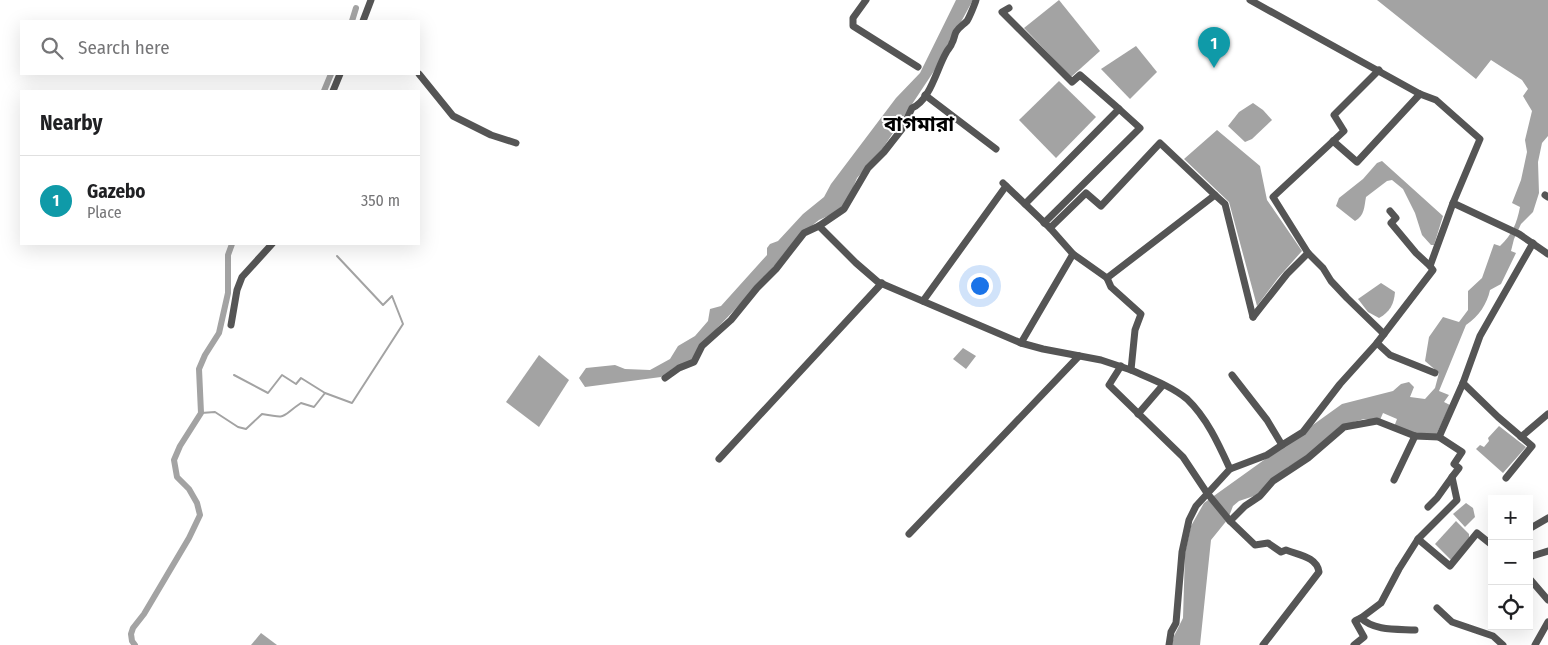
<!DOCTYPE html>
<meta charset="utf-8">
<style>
:root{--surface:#fff;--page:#f2f2f2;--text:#202124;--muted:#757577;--line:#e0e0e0;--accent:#000}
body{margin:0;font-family:"Fira Sans Condensed","Noto Sans Bengali",sans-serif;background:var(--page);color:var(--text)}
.controls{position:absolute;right:15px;bottom:15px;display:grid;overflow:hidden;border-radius:0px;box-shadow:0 5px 20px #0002}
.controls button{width:45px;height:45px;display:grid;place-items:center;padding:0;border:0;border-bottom:1px solid var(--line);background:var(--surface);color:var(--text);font:25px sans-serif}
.you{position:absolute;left:979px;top:285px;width:18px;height:18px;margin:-12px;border:4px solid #fff;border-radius:50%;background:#1a73e8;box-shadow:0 0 0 8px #1a73e833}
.badge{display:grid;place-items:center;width:32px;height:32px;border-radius:50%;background:var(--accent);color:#fff;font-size:16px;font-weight:700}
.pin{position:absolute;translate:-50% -41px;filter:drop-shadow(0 1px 2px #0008)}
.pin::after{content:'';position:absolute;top:26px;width:18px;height:15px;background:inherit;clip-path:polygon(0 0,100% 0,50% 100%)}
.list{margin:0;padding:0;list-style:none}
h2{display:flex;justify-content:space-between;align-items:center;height:65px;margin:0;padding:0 20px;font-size:21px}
h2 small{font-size:16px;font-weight:400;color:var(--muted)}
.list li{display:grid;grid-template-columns:32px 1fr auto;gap:15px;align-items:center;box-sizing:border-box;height:90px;padding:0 20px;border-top:1px solid var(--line)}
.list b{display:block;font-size:19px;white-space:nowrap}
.list p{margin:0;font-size:16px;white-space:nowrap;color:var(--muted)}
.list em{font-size:16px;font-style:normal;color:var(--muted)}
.icon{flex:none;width:28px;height:28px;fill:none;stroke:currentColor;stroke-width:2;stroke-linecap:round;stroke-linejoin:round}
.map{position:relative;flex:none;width:1548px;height:645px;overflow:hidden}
.search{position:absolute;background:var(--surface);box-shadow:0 5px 20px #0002;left:20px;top:20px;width:400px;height:55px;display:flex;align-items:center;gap:12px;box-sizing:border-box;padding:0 18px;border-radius:0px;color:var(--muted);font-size:19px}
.panel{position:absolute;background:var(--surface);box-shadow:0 5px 20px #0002;left:20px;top:90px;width:400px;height:155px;border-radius:0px}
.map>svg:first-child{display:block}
.water{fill:#a3a3a3}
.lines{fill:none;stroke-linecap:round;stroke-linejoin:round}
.stream{stroke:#a3a3a3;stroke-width:2}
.canal{stroke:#a3a3a3;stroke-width:6}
.minor{stroke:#555;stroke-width:7}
.labels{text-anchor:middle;stroke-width:4;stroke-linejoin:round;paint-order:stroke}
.district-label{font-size:21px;font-weight:bold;fill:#000;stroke:#fff}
</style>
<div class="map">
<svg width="1548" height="645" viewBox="0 0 1548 645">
<rect width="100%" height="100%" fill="#fff"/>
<g class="water">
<polygon points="956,0 973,0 934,71 881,151 857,178 848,200 837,212 819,220 799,236 761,282 703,343 692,360 675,367 661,377 585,387 579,378 586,368 615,365 625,369 650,370 670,359 678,346 695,336 708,321 710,309 721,306 767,255 767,248 770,244 778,241 803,214 824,197 831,184 896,98 920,73"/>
<polygon points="1059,0 1100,51 1071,77 1024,28"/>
<path d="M1377 0H1548V136L1542 143 1538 162 1539 193 1533 212 1521 224 1514 239 1511 251 1516 253 1501 284 1490 290C1487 304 1479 316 1466 325L1439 391 1449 395 1444 402 1450 405 1436 435 1415 433 1394 427 1397 419 1383 413 1380 420 1364 419 1340 426 1308 455 1288 467 1262 489 1257 495 1239 501 1233 506 1228 519 1211 540 1200 645H1172L1174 636 1183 618 1185 553 1191 526 1204 503 1342 404 1393 391 1401 384 1409 382 1414 387 1410 397 1425 399 1435 388 1439 373 1425 361 1429 337 1443 317 1459 322 1468 310V291L1482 278 1494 244 1500 246C1512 235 1517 223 1520 207L1512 203 1521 180 1527 152 1525 140 1532 111 1523 96 1528 89 1522 80 1491 60 1476 79Z"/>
<polygon points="1136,46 1157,72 1130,99 1101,69"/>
<polygon points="1059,81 1096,117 1056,158 1019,120"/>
<polygon points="1253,103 1263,110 1272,120 1252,139 1245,142 1228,126 1239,112"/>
<polygon points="1217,130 1260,166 1267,200 1302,251 1278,278 1257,306 1229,202 1184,159"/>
<path d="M1382 161 1443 216 1434 245H1431L1422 235 1415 213 1403 189 1392 180 1387 181 1366 197C1364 207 1365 215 1355 221L1336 206 1339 198 1363 179 1377 163Z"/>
<path d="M1381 283 1395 292C1394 304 1390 312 1379 318L1368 312 1358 299Z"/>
<polygon points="963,348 976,356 966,369 953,359"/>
<polygon points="539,355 569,380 539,427 506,402"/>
<polygon points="1499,426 1526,447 1503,473 1476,449 1480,445 1484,447 1489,441 1488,438"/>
<polygon points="1466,503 1473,508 1475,517 1465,527 1453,514"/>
<polygon points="1456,521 1469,534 1469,538 1452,561 1435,544"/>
<polygon points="261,633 277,645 251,645"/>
</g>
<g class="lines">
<g class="stream">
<polyline points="325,393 352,403 403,324 392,296 383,305 337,256"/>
<path d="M201 413 215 412 238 427 246 429 262 414C289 419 280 417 301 403L314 407 325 393 301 378 296 384 282 375 268 393 234 375"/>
</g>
<g class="canal">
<polyline points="352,21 356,8"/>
<polyline points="324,91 331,74"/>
<polyline points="135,645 132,641 131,634 133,628 144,614 189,538 200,515 197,503 189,489 177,477 174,460 180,446 201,413 199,369 205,355 219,333 228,293 228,255 232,244"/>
</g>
<g class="minor">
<polyline points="866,0 853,18 853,26 918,67"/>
<polyline points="1250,0 1420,94 1436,100 1480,139 1453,203 1519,234 1548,254"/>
<polyline points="1009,8 1002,12 1072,82 1080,75 1119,109"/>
<polyline points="363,21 371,0"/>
<polyline points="1379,70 1334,115 1344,131 1273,197 1308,253 1323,268 1331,281 1347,298 1384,334"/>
<polyline points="419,74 453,116 491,135 516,143"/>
<polyline points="333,91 340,74"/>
<polyline points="925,95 996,149"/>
<polyline points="1333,141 1357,162 1420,94"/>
<polyline points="1003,183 1050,228 1073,254 1107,278 1111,287 1141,314 1135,330 1131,370 1101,360 1043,349 1021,343"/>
<polyline points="1215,195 1225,204 1253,317"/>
<polyline points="1545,195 1548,197"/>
<polyline points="1025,204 1119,109 1140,128 1044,223"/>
<polyline points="1390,211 1396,218 1391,223 1416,253 1430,266"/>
<polyline points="819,226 856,263 878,282 1021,343 1073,254"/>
<polyline points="1050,228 1086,193 1101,206 1160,143 1215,195 1107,278"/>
<polyline points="923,301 1006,186"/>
<polyline points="1253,317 1287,274 1308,253"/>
<polyline points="231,325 237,290 242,277 272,244"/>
<path d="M1121 366 1109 385 1183 457 1207 493 1230 521 1255 545 1268 543 1281 552 1286 550C1299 555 1317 557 1319 572L1263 645"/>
<path d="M1131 370C1149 378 1171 386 1187 399 1207 418 1219 445 1230 469"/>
<polyline points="1435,373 1390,355 1377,343 1433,270 1430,266 1453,203"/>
<polyline points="1232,375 1267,420 1282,445 1303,432 1340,384 1377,343"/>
<path d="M665 378 679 368 694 362 702 346 731 320 757 288 776 269 804 233 819 226 844 209 868 168 884 152 902 129 912 108C930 101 937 68 946 53 948 49 951 47 952 43 954 40 954 36 956 32 959 27 963 25 967 21 969 18 975 4 976 0"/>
<polyline points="1463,383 1498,417 1532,446 1506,478"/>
<polyline points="1138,414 1163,385"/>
<polyline points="1439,437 1462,452 1454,464 1459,468 1452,477 1457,500 1418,539 1450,566 1477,533 1492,545"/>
<polyline points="1521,437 1548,414"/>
<polyline points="719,459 882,283"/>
<polyline points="1394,480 1415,436"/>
<polyline points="1428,507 1437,498 1452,477"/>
<polyline points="1230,521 1245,506 1260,496 1273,481 1308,458 1344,427 1377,421 1415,436 1439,437 1463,383 1480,336 1533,243"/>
<polyline points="1529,529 1548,518"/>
<polyline points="909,534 1079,356"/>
<polyline points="1529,557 1548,551"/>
<polyline points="1529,578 1548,600"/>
<polyline points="1437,608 1452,622 1493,636 1503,645"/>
<path d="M1415 630C1397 629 1374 631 1361 618L1381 603 1399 569 1418 539"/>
<polyline points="1169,645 1171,632 1176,623 1182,552 1189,520 1196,506 1230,469 1267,455 1282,445"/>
<polyline points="1354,645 1364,637 1355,621 1361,618"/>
<polyline points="1535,645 1548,622"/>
</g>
</g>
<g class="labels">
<g class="district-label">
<text x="919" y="131">বাগমারা</text>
</g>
</g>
</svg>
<div class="controls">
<button>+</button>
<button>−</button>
<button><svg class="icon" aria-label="locate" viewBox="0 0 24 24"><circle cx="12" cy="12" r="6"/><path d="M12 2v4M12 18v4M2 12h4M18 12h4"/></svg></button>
</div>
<div class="you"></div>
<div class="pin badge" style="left:1214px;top:68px;background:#0f9aa8">1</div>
<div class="search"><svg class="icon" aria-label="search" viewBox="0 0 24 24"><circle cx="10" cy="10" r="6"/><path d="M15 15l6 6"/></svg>Search here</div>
<section class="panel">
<h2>Nearby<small></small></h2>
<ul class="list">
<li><span class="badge" style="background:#0f9aa8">1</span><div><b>Gazebo</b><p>Place</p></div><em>350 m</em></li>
</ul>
</section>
</div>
